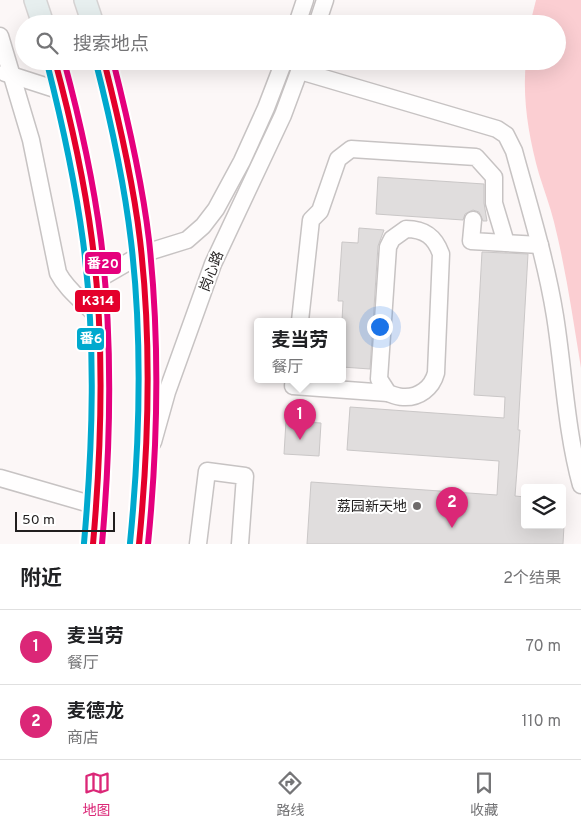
<!DOCTYPE html>
<html lang="zh">
<meta charset="utf-8">
<style>
:root{--surface:#fff;--page:#f2f2f2;--text:#202124;--muted:#757577;--line:#e0e0e0;--accent:#db2777}
body{margin:0;font-family:Overpass,"Noto Sans SC",sans-serif;background:var(--page);color:var(--text)}
.controls{position:absolute;right:15px;bottom:15px;display:grid;overflow:hidden;border-radius:5px;box-shadow:0 5px 20px #0002}
.controls button{width:45px;height:45px;display:grid;place-items:center;padding:0;border:0;border-bottom:1px solid var(--line);background:var(--surface);color:var(--text);font:25px sans-serif}
.scale{position:absolute;left:15px;bottom:12px;width:100px;box-sizing:border-box;padding-left:5px;border:2px solid #211e1e;border-top:0;font-size:14px;line-height:18px;white-space:nowrap;color:#211e1e;-webkit-text-stroke:4px #fff;paint-order:stroke}
.you{position:absolute;left:379px;top:326px;width:18px;height:18px;margin:-12px;border:4px solid #fff;border-radius:50%;background:#1a73e8;box-shadow:0 0 0 8px #1a73e833}
.badge{display:grid;place-items:center;width:32px;height:32px;border-radius:50%;background:var(--accent);color:#fff;font-size:16px;font-weight:700}
.pin{position:absolute;translate:-50% -41px;filter:drop-shadow(0 1px 2px #0008)}
.pin::after{content:'';position:absolute;top:26px;width:18px;height:15px;background:inherit;clip-path:polygon(0 0,100% 0,50% 100%)}
.popup{position:absolute;left:254px;top:318px;width:92px;height:65px;box-sizing:border-box;display:grid;place-content:center;border-radius:5px;background:var(--surface);filter:drop-shadow(0 1px 4px #0005);font-size:16px;white-space:nowrap;color:var(--muted)}
.popup b{font-size:19px;color:var(--text)}
.popup::after{content:'';position:absolute;left:50%;top:100%;margin-left:-10px;border:10px solid transparent;border-top-color:var(--surface)}
.list{margin:0;padding:0;list-style:none}
h2{display:flex;justify-content:space-between;align-items:center;height:65px;margin:0;padding:0 20px;font-size:21px}
h2 small{font-size:16px;font-weight:400;color:var(--muted)}
.list li{display:grid;grid-template-columns:32px 1fr auto;gap:15px;align-items:center;box-sizing:border-box;height:75px;padding:0 20px;border-top:1px solid var(--line)}
.list b{display:block;font-size:19px;white-space:nowrap}
.list p{margin:0;font-size:16px;white-space:nowrap;color:var(--muted)}
.list em{font-size:16px;font-style:normal;color:var(--muted)}
.icon{flex:none;width:28px;height:28px;fill:none;stroke:currentColor;stroke-width:2;stroke-linecap:round;stroke-linejoin:round}
.map{position:relative;flex:none;width:581px;height:544px;overflow:hidden}
.search{position:absolute;background:var(--surface);box-shadow:0 5px 20px #0002;left:15px;right:15px;top:15px;height:55px;display:flex;align-items:center;gap:12px;box-sizing:border-box;padding:0 18px;border-radius:28px;color:var(--muted);font-size:19px}
.sheet{height:215px;background:var(--surface)}
nav{display:flex;justify-content:space-around;align-items:center;box-sizing:border-box;height:70px;border-top:1px solid var(--line);background:var(--surface);font-size:14px;color:var(--muted)}
nav a{display:grid;justify-items:center;gap:2px}
nav .on{color:var(--accent)}
.map>svg:first-child{display:block}
.forest{fill:#fbced2}
.building{fill:#e0dddd;stroke:#cac7c7}
.lines{fill:none;stroke-linecap:round;stroke-linejoin:round}
.minor-casing{stroke:#c7c3c3;stroke-width:19}
.major-casing{stroke:#d6d3d3;stroke-width:24}
.minor{stroke:#fffefe;stroke-width:16}
.major{stroke:#e7efef;stroke-width:21}
.bus-1-casing{stroke:#fff;stroke-width:10}
.bus-2-casing{stroke:#fff;stroke-width:10}
.bus-3-casing{stroke:#fff;stroke-width:10}
.bus-1{stroke:#e4002b;stroke-width:6}
.bus-2{stroke:#00a9ce;stroke-width:6}
.bus-3{stroke:#e5007d;stroke-width:6}
.poi-dot{fill:#6e6a6a;stroke:#fff;stroke-width:2}
.labels{text-anchor:middle;stroke-width:4;stroke-linejoin:round;paint-order:stroke}
.street-label{font-size:14px;fill:#211e1e;stroke:#fff}
.poi-label{font-size:14px;fill:#211e1e;stroke:#fff;text-anchor:end}
.line-badge{stroke:#fff;stroke-width:2}
.badge-label{font-size:14px;text-anchor:middle;font-weight:bold;fill:#fff}
</style>
<div class="map">
<svg width="581" height="544" viewBox="0 0 581 544">
<rect width="100%" height="100%" fill="#fcf7f7"/>
<path class="forest" d="M536 0H581V368C573 319 566 270 554 222 550 206 544 190 539 174 529 138 522 99 526 61H557V24H530Z"/>
<g class="building">
<polygon points="378,177 484,184 484,203 487,221 483,221 479,212 473,210 465,214 463,220 376,214"/>
<polygon points="359,228 384,230 378,246 370,369 342,367 342,321 343,301 338,301 342,242 358,243"/>
<polygon points="482,252 528,254 518,430 520,430 515,496 525,497 525,525 564,525 563,544 307,544 311,482 497,495 499,461 347,450 350,407 504,418 505,397 474,395"/>
<polygon points="286,421 321,423 319,456 284,454"/>
</g>
<g class="lines">
<g class="minor-casing">
<g id="minor">
<polyline points="297,24 305,0"/>
<polyline points="317,24 325,0"/>
<path d="M0 36 31 140 58 273C68 292 86 303 100 320"/>
<path d="M300 71 497 129 506 135 514 151C529 206 546 260 555 316 564 373 566 430 581 485"/>
<polyline points="5,73 64,92"/>
<polyline points="473,220 471,241 540,245"/>
<path d="M406 229C425 229 435 237 441 254L436 373C432 388 419 398 403 397 399 397 393 395 388 393L379 379 388 247 392 239Z"/>
<polyline points="97,280 142,254 187,240 203,226 216,209 242,161 266,108 284,61"/>
<polyline points="300,321 311,220 320,211 338,159 351,149 476,157 494,177 494,203 506,243"/>
<polyline points="294,379 293,386 388,393"/>
<polyline points="153,442 167,392 213,264 283,115 303,61"/>
<polyline points="0,478 97,506"/>
<polyline points="198,544 207,471 245,476 240,544"/>
</g>
</g>
<g class="major-casing">
<g id="major">
<polyline points="35,0 43,24"/>
<polyline points="85,0 93,24"/>
<path d="M55 61C101 219 111 382 93 544"/>
<path d="M104 61C149 218 158 383 139 544"/>
</g>
</g>
<use href="#minor" class="minor"/>
<use href="#major" class="major"/>
<g class="bus-1-casing">
<g id="bus-1">
<path d="M55 61C71 120 84 179 92 240 105 341 102 443 93 544"/>
<path d="M104 61C119 120 133 180 140 240 152 342 149 443 139 544"/>
</g>
</g>
<g class="bus-2-casing">
<g id="bus-2">
<path d="M47 63C62 122 75 181 83 241 96 342 93 442 84 543"/>
<path d="M96 63C111 122 124 181 131 241 143 342 140 442 130 543"/>
</g>
</g>
<g class="bus-3-casing">
<g id="bus-3">
<path d="M64 61C80 120 93 179 101 240 113 342 111 442 102 544"/>
<path d="M113 61C128 120 142 180 149 240 160 342 158 443 148 544"/>
</g>
</g>
<use href="#bus-1" class="bus-1"/>
<use href="#bus-2" class="bus-2"/>
<use href="#bus-3" class="bus-3"/>
</g>
<circle class="poi-dot" cx="417" cy="506" r="5"/>
<g class="labels">
<g class="street-label">
<text transform="translate(211 271) rotate(-69)" y="5">岗心路</text>
</g>
<g class="poi-label">
<text x="407" y="511">荔园新天地</text>
</g>
</g>
<g class="line-badge">
<rect x="84" y="251" width="38" height="24" rx="5" fill="#e5007d"/>
<rect x="74" y="289" width="47" height="24" rx="5" fill="#e4002b"/>
<rect x="76" y="327" width="29" height="24" rx="5" fill="#00a9ce"/>
</g>
<g class="badge-label">
<text x="103" y="268">番20</text>
<text x="98" y="305">K314</text>
<text x="91" y="343">番6</text>
</g>
</svg>
<div class="controls">
<button><svg class="icon" aria-label="layers" viewBox="0 0 24 24"><path d="M12 4l9 5-9 5-9-5zM3 14l9 5 9-5"/></svg></button>
</div>
<div class="scale">50 m</div>
<div class="you"></div>
<div class="pin badge" style="left:300px;top:440px">1</div>
<div class="popup"><b>麦当劳</b>餐厅</div>
<div class="pin badge" style="left:452px;top:528px">2</div>
<div class="search"><svg class="icon" aria-label="search" viewBox="0 0 24 24"><circle cx="10" cy="10" r="6"/><path d="M15 15l6 6"/></svg>搜索地点</div>
</div>
<section class="sheet">
<h2>附近<small>2个结果</small></h2>
<ul class="list">
<li><span class="badge">1</span><div><b>麦当劳</b><p>餐厅</p></div><em>70 m</em></li>
<li><span class="badge">2</span><div><b>麦德龙</b><p>商店</p></div><em>110 m</em></li>
</ul>
</section>
<nav>
<a class="on"><svg class="icon" aria-label="map" viewBox="0 0 24 24"><path d="M3 6l6-2 6 2 6-2v14l-6 2-6-2-6 2zM9 4v14M15 6v14"/></svg>地图</a>
<a><svg class="icon" aria-label="directions" viewBox="0 0 24 24"><path d="M12 3l9 9-9 9-9-9zM9 14v-3h6M13 9l2 2-2 2"/></svg>路线</a>
<a><svg class="icon" aria-label="saved" viewBox="0 0 24 24"><path d="M7 4h10v16l-5-4-5 4z"/></svg>收藏</a>
</nav>
